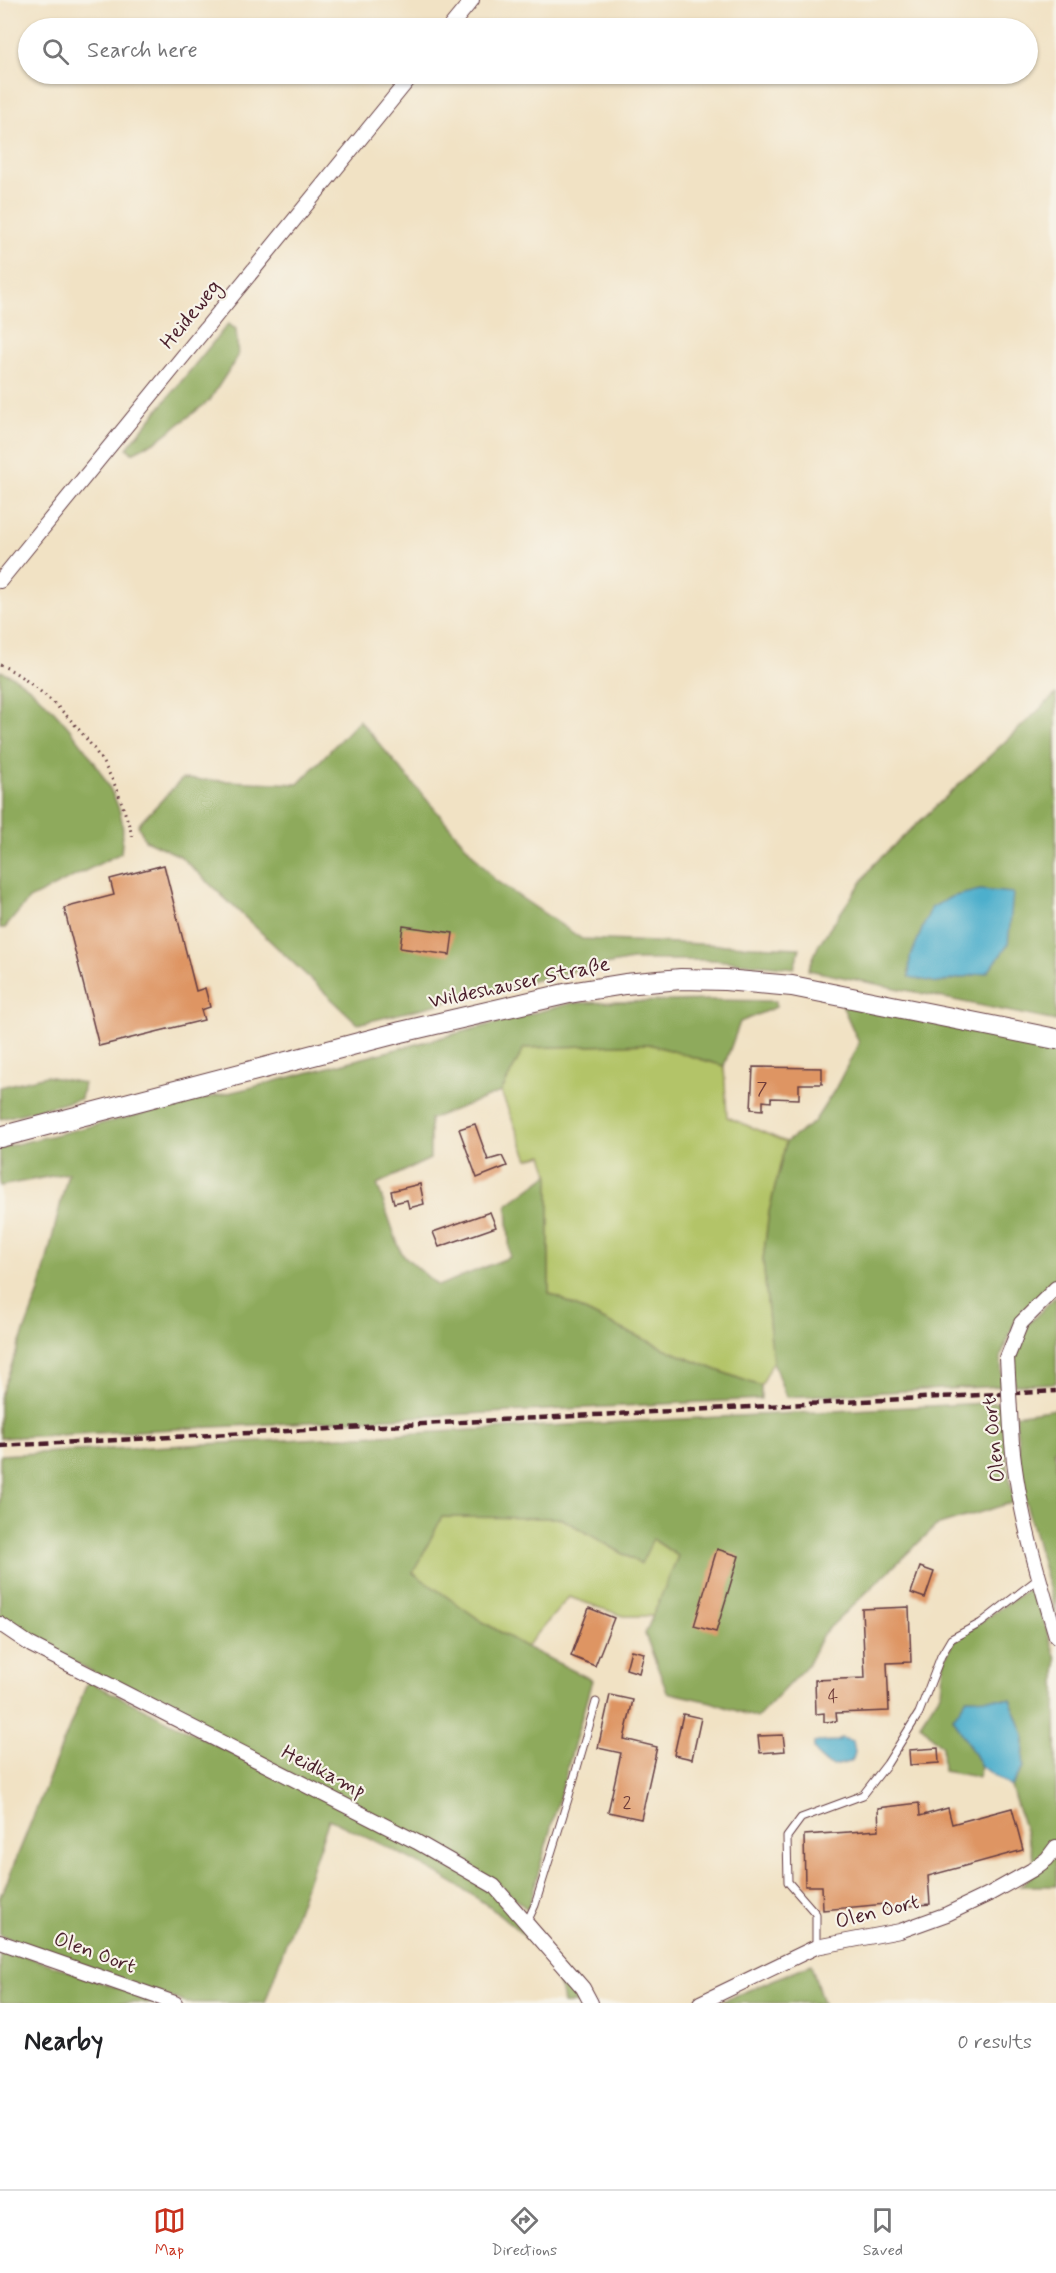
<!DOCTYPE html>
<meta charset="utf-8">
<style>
:root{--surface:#fff;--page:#f2f2f2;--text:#202124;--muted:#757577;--line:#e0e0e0;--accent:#c8321e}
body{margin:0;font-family:Mynerve,sans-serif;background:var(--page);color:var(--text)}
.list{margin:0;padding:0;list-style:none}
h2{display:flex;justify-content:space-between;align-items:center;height:78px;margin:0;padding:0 24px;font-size:26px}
h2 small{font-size:20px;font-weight:400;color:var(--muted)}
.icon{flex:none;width:33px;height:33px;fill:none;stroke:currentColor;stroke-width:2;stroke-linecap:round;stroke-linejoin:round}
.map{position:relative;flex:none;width:1056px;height:2003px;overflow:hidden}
.search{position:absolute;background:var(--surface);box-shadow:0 2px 4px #0004;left:18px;right:18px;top:18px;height:66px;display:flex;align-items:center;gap:15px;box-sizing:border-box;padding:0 21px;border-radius:33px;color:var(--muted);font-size:22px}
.sheet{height:186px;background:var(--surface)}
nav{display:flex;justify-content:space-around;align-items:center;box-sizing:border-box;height:84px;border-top:2px solid var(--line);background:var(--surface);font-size:16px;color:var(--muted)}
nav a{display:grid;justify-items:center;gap:3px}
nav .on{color:var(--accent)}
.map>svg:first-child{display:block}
.green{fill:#b3c467;stroke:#7e7249;stroke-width:1.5}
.forest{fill:#8eaa5c;stroke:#6c6444;stroke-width:1.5;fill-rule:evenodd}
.water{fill:#4dafcc;stroke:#4c677c;stroke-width:1.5}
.building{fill:#de9564}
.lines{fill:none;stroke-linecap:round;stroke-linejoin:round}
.lane-casing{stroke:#633c42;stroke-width:9}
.street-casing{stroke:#633c42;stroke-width:16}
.secondary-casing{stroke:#633c42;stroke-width:22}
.path{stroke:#633c42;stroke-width:3;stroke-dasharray:1.5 4.5;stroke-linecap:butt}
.lane{stroke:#fff;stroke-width:7}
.street{stroke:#fff;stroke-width:14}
.secondary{stroke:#fff;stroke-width:20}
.rail{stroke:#4a1f2b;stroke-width:4.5;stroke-dasharray:9 4.5;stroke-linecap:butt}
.street-bridge-casing{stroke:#633c42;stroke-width:16;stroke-linecap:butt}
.street-bridge{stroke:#fff;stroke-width:14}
.labels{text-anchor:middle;stroke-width:4.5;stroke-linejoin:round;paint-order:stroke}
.number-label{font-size:18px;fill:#6f3c39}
.street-label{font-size:21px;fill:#4a1f2b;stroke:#f7f3e8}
</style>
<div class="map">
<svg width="1056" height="2003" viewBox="0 0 1056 2003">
<rect width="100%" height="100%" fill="#f7f3e8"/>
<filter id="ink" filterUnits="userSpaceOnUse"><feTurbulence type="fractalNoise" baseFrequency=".0167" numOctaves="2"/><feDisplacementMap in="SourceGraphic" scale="12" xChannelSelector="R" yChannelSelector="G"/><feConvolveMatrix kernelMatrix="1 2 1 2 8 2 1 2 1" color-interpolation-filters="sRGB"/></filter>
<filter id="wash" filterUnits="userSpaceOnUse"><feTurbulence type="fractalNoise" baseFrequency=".008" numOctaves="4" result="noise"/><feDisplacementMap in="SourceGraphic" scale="24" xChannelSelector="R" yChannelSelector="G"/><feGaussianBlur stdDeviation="1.35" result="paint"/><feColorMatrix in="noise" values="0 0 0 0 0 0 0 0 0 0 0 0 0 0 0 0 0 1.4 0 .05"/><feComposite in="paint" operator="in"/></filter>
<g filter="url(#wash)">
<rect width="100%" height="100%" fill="#f1e2c4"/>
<g class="green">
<path d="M649 1044 724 1066 727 1117 786 1142 769 1212 763 1260 773 1362 761 1386C688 1362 617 1328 549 1293V1174L543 1155 528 1159 501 1092 524 1048Z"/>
<polygon points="442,1516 561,1518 640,1564 652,1539 678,1556 654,1616 624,1616 569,1597 526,1647 483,1622 413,1573"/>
</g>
<g class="forest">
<polygon points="228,324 236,329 238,356 209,401 158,440 132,453 127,448"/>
<path d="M0 671C42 683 115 778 122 821 124 831 122 843 121 853L29 899 5 928H0Z"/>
<path d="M1056 694V1021L808 970 819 944 874 864ZM910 958 988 972 971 975 909 977Z"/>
<polygon points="359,720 495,880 582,939 800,948 794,968 714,960 632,960 573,971 358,1024 180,856 145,840 138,825 182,779 298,784"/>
<path d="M716 1000 776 1001V1007L740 1022 724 1066 649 1044 524 1048 501 1092 430 1119V1159L377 1184 401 1253 438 1286 510 1257 507 1205 549 1174V1293C617 1328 688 1362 761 1386V1399L0 1438V1396L39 1292 68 1173 0 1186V1148L253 1087 572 1003Z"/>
<polygon points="842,1005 1056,1048 1056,1279 1016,1319 1001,1356 1002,1386 786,1397 773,1362 763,1260 769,1212 786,1142 814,1122 834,1091 859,1043"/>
<polygon points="46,1076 84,1083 81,1099 0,1119 0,1087"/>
<polygon points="1056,1296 1056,1383 1014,1385 1012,1360 1026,1326"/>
<polygon points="1003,1402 1007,1464 1014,1502 936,1526 823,1634 808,1664 757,1718 711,1702 667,1692 645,1634 678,1556 653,1539 641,1564 561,1518 442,1517 413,1573 483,1622 526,1647 592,1680 528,1910 496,1882 32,1640 0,1618 0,1455"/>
<polygon points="1056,1409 1056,1449 1054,1450 1056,1459 1056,1614 1024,1496 1015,1415"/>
<polygon points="1033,1586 1056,1659 1056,1837 1035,1862 1011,1787 1023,1768 1024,1735 1010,1699 953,1718 981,1766 978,1777 943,1771 942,1747 920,1724 941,1692 944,1661 954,1640"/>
<path d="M88 1681 415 1844 493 1890 580 1993 584 2003H563C562 1996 560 1987 557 1981 523 1907 399 1853 329 1819L265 2003H186L0 1935V1899Z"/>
<polygon points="1056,1855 1056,1886 1020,1886"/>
<polygon points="0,1947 161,2003 0,2003"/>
<polygon points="811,1964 823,2003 718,2003"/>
</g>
<g class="water">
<polygon points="980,890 1013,893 1008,945 988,972 938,983 909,977 910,958 931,908 951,897"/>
<polygon points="967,1698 1010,1699 1024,1735 1023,1768 1011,1787 981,1766 953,1718"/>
<polygon points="841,1738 853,1741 855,1752 853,1759 850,1762 833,1766 827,1764 819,1757 814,1749 814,1742 838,1741"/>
</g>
<g id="blocks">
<g class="building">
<polygon points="164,865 196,991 205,988 210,1007 201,1010 204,1020 99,1046 64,908 114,895 110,879"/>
<polygon points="403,926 453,933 450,955 400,948"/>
<polygon points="753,1067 822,1068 822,1084 799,1084 799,1099 771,1098 771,1102 763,1101 763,1110 751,1109"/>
<polygon points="475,1124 488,1160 502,1156 507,1166 477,1178 459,1129"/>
<polygon points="420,1184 424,1204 409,1208 407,1200 394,1203 391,1191"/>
<polygon points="490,1212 496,1227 439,1247 433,1232"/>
<polygon points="717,1549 739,1556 716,1632 694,1626"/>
<polygon points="920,1567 934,1572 925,1598 911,1593"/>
<polygon points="909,1607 911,1662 887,1663 889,1711 836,1713 837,1721 824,1722 824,1713 816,1714 815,1680 865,1678 862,1609"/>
<polygon points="589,1608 614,1618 595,1666 571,1656"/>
<polygon points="631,1650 644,1653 639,1673 626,1669"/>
<polygon points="610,1695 633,1700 624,1739 657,1747 641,1819 608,1812 621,1753 598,1748"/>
<polygon points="683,1714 701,1718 692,1759 674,1755"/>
<polygon points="783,1735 785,1751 760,1753 758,1736"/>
<polygon points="938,1748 939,1763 910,1765 909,1750"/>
<polygon points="919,1803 920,1816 948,1808 952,1824 1012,1808 1023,1850 928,1876 930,1904 886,1908 885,1904 823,1910 822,1886 805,1886 804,1835 879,1830 878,1808"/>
</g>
</g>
</g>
<g filter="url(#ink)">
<use href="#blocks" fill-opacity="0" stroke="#633c42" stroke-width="1.5"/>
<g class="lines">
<g class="lane-casing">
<g id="lane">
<polyline points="527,1922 535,1905 568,1799 596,1702"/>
<polyline points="816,1947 816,1914 788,1882 787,1837 801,1818 863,1795 887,1764 919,1713 941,1656 951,1639 981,1623 1039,1578"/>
</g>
</g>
<g class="street-casing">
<g id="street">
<polyline points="449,28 472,0"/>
<polyline points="0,581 413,74"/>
<polyline points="1007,1358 1021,1323 1056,1288"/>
<path d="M1011 1429C1015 1499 1036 1569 1056 1636"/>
<polyline points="0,1624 31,1645 417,1842 494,1886 583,1988 591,2003"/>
<polyline points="0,1942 175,2003"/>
<polyline points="700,2003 816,1947 900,1931 947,1914 991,1893 1032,1870 1047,1859 1056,1847"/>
</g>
</g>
<g class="secondary-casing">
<polyline id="secondary" points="0,1137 401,1032 569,993 625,984 681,979 725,980 792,986 1056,1039"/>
</g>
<path class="path" d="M0 665C13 670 23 678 35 687 69 714 100 750 117 790 123 806 128 822 133 838"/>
<use href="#lane" class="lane"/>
<use href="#street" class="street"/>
<use href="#secondary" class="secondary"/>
<polyline class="rail" points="0,1446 1056,1391"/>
<g class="street-bridge-casing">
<polyline id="street-bridge" points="1007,1358 1011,1429"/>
</g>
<use href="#street-bridge" class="street-bridge"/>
</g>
</g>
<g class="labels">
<g class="number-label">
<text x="762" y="1094">7</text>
<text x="833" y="1702">4</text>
<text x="627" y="1808">2</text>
</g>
<g class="street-label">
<text transform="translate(190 314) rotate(-51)" y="7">Heideweg</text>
<text transform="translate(519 982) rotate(-12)" y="7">Wildeshauser Straße</text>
<text transform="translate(993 1440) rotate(-96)" y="7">Olen Oort</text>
<text transform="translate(324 1771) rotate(27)" y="7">Heidkamp</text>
<text transform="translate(877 1911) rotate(-14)" y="7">Olen Oort</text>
<text transform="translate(95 1952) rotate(20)" y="7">Olen Oort</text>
</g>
</g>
</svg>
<div class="search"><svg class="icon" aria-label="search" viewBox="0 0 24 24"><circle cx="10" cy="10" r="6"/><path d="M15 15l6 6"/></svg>Search here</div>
</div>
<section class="sheet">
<h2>Nearby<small>0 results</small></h2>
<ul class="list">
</ul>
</section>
<nav>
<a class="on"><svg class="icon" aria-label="map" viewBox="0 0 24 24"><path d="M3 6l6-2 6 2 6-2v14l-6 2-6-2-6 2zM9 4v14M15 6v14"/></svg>Map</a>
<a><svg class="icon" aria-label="directions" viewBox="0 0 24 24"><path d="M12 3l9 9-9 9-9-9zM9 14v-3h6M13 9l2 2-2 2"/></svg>Directions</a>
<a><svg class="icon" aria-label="saved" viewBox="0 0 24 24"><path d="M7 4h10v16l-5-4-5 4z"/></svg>Saved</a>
</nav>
